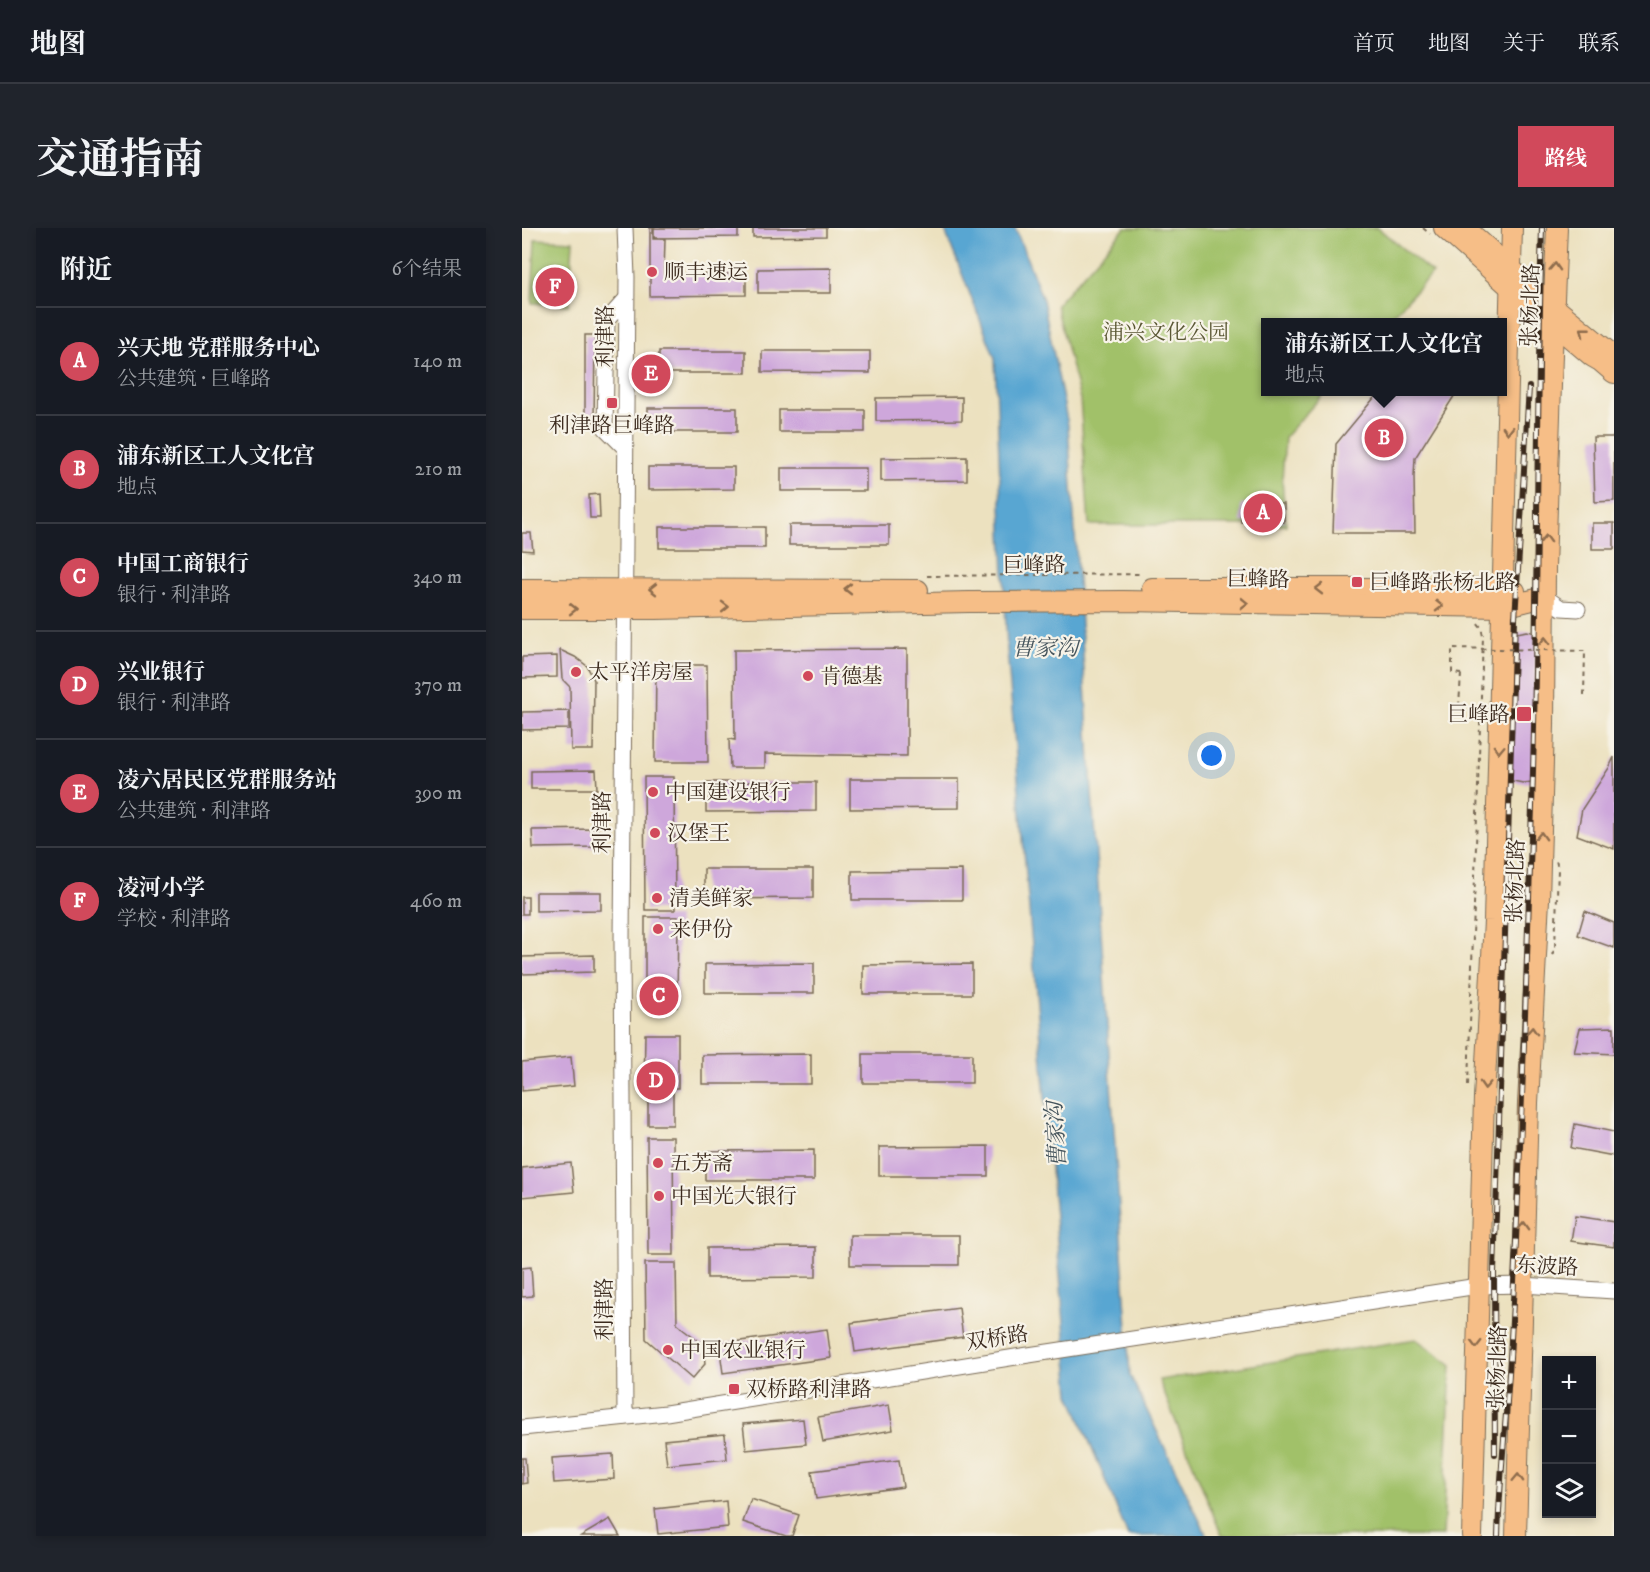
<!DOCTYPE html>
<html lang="zh">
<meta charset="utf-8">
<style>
:root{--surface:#171b24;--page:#20242c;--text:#f1f3f6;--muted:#9ea1a6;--line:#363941;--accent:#d1495b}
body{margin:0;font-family:"IM FELL DW Pica","Noto Serif SC",serif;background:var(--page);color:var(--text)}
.controls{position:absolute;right:18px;bottom:18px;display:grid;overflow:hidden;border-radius:0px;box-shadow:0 3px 9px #0003}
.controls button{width:54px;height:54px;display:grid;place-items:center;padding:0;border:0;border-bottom:2px solid var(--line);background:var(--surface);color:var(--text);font:30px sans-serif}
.you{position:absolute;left:690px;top:528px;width:21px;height:21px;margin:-15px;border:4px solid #fff;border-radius:50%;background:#1a73e8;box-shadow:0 0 0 9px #1a73e833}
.badge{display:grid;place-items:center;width:39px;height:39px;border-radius:50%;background:var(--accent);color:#fff;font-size:20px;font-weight:700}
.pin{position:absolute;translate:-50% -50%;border:3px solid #fff;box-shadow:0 2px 6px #0006}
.popup{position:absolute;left:739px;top:90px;width:246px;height:78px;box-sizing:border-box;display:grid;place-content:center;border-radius:0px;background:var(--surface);filter:drop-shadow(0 2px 4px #0005);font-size:20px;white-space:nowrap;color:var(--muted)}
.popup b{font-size:22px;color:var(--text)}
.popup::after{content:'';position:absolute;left:50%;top:100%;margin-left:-12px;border:12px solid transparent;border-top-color:var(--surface)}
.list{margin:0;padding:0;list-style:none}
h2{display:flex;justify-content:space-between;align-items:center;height:78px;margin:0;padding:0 24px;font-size:26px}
h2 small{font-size:20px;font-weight:400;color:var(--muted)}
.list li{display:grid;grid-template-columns:39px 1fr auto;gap:18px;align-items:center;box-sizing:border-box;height:108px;padding:0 24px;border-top:2px solid var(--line)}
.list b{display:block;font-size:22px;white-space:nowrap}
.list p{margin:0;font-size:20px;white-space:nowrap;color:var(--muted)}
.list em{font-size:20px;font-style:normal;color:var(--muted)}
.icon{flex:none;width:33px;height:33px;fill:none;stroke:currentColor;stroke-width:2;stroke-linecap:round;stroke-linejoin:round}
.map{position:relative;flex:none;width:1092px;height:1308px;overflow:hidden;border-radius:0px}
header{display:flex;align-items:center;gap:36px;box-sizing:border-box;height:84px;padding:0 30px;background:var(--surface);border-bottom:2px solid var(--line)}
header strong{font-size:28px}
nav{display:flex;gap:33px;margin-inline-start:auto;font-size:21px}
.intro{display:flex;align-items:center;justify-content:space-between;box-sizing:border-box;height:144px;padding:0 36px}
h1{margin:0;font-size:42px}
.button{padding:15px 27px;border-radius:0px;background:var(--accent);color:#fff;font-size:21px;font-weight:700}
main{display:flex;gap:36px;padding:0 36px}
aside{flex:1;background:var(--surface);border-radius:0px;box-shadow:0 3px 9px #0003}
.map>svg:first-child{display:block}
.green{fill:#a1c169;stroke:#6e7644;stroke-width:1.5}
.water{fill:#59a6d2;stroke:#4a6878;stroke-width:1.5}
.building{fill:#cea7db}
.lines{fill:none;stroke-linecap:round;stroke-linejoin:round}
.minor-casing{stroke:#796a56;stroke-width:17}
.major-casing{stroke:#796a56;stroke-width:22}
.path{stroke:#796a56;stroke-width:2;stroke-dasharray:4.5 4.5;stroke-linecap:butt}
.minor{stroke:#fff;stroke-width:15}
.major{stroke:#f6be87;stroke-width:20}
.rail-casing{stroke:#3b2a1e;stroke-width:6}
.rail{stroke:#f7f3e8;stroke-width:4;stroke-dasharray:11;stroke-linecap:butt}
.path-bridge{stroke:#796a56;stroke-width:2;stroke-dasharray:4.5 4.5;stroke-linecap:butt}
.oneway{stroke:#8f6d4d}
.poi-dot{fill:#d1495b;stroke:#f7f3e8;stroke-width:2}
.labels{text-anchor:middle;stroke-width:4.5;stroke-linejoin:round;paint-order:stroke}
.poi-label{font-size:21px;fill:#3b2a1e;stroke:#f7f3e8;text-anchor:start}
.street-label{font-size:21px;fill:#3b2a1e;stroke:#f7f3e8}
.park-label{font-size:21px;fill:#5a5734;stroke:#f7f3e8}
.water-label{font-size:22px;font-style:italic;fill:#46555d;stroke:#f7f3e8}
</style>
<header>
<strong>地图</strong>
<nav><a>首页</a><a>地图</a><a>关于</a><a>联系</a></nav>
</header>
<div class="intro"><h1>交通指南</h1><a class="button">路线</a></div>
<main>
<aside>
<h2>附近<small>6个结果</small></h2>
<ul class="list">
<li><span class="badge">A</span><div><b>兴天地 党群服务中心</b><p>公共建筑 · 巨峰路</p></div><em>140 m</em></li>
<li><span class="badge">B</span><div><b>浦东新区工人文化宫</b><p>地点</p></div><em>210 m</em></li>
<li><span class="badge">C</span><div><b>中国工商银行</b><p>银行 · 利津路</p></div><em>340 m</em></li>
<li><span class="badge">D</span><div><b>兴业银行</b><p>银行 · 利津路</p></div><em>370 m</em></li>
<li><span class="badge">E</span><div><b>凌六居民区党群服务站</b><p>公共建筑 · 利津路</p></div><em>390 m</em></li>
<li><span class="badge">F</span><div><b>凌河小学</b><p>学校 · 利津路</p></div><em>460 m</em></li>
</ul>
</aside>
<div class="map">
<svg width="1092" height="1308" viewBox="0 0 1092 1308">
<rect width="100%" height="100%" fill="#f7f3e8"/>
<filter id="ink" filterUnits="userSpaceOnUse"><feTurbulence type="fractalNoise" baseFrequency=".0167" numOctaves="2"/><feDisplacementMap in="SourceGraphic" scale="12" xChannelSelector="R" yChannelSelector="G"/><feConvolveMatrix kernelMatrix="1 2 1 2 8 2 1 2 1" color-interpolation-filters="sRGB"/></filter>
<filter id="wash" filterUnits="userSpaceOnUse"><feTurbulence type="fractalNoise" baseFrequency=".008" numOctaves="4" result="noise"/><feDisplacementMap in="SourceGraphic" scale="24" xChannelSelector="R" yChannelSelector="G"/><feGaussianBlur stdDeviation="1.35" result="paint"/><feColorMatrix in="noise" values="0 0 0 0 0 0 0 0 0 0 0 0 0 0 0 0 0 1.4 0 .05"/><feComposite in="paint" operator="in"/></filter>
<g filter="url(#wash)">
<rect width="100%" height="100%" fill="#ece1bf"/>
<g class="green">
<polygon points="603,0 856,0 910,45 865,94 744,94 744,164 803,164 763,209 760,252 764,297 567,297 558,171 534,77"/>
<polygon points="13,11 51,13 47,77 10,75"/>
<polygon points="894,1111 929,1136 921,1308 700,1308 637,1152"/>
</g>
<polygon class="water" points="422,0 493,0 521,72 546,197 608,1147 685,1308 606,1308 548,1166 485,422 473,130"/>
<g id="blocks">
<g class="building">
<polygon points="128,0 131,0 131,11 143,11 142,46 224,46 224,67 128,68"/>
<polygon points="132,0 216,0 216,9 132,10"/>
<polygon points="231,0 304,0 304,8 231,9"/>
<polygon points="309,40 309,65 236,65 236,41"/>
<polygon points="63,107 73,107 72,194 63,194"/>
<polygon points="137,123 224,123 224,145 137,145 137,162 123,162 122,128 137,128"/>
<polygon points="240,123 348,123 348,145 240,144"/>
<polygon points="857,164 932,164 934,165 893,230 892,248 893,305 811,305 814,216"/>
<polygon points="440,169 440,192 354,193 354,170"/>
<rect x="126" y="180" width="89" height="24"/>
<rect x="257" y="182" width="86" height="22"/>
<polygon points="1071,209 1092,209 1092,273 1073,274"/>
<polygon points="445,229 445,252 359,253 359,230"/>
<polygon points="126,239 212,239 212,261 126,262"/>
<rect x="259" y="240" width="85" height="23"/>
<polygon points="77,266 78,290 68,290 67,267"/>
<rect x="719" y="276" width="43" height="18"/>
<rect x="1070" y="295" width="22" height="26"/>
<rect x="267" y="297" width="100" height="20"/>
<rect x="137" y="299" width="106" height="21"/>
<polygon points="0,305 9,305 11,323 0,322"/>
<polygon points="1005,403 1014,405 1011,554 1001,555 991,553 983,549 987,411 995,405"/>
<polygon points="385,421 385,528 243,526 243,540 208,540 207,511 213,512 212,422"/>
<polygon points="38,422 53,429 65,438 72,452 71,522 49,522 48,459 40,451"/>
<polygon points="35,428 35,449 0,450 0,429"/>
<polygon points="134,437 185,437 186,534 133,534"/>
<polygon points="47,483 47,501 0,502 0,484"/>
<polygon points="1092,529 1092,621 1055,607 1060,581 1087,540"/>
<polygon points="74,542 75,561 9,561 9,543"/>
<polygon points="122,549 152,549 153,682 123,682"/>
<polygon points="328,551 437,551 437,580 328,581"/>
<polygon points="184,554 294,554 294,583 184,584"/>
<polygon points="76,601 76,619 11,620 10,602"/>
<polygon points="182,641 291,641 291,670 182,671"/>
<polygon points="440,642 440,672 330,672 330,643"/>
<polygon points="14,664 79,664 79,682 14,683"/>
<rect x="0" y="669" width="6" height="17"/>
<polygon points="1063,683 1092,695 1092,720 1056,707"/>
<polygon points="123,689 156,689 155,779 123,779"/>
<polygon points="72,727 72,744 0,746 0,729"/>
<polygon points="292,735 292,765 183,765 183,736"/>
<polygon points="450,736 450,766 341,766 341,737"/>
<polygon points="1092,799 1092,826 1052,824 1058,800"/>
<polygon points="123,806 156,806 156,860 122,860"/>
<polygon points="289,826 289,856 180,856 180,827"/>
<rect x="341" y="826" width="109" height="29"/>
<polygon points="49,829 52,858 0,863 0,834"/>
<rect x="126" y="864" width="25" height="33"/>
<polygon points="1053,896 1092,904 1092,928 1049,920"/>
<polygon points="125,909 151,909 152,1027 126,1027"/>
<polygon points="466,918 466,948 357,948 357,919"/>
<polygon points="292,922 292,952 183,952 183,923"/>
<polygon points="49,935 52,964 0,969 0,940"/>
<polygon points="1053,988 1092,994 1092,1019 1049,1013"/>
<rect x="328" y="1007" width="109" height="30"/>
<polygon points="294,1019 294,1049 185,1050 185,1020"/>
<polygon points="123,1035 154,1035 155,1096 181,1116 183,1136 170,1151 124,1111"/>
<polygon points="9,1039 11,1068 0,1069 0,1040"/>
<polygon points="437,1080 441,1109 333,1124 329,1095"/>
<polygon points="305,1101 309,1130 201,1145 197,1116"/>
<polygon points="367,1177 371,1202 301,1214 296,1189"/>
<polygon points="281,1191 284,1216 224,1222 221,1196"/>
<polygon points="203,1206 205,1231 145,1237 142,1212"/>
<polygon points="91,1226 92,1251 32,1255 30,1230"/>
<polygon points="0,1230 3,1230 5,1255 0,1256"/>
<polygon points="377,1232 381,1259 294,1271 290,1243"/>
<polygon points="229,1271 277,1287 270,1308 264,1308 221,1294"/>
<polygon points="204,1273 206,1299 136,1306 133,1281"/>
<polygon points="88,1291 98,1308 59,1308"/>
</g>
</g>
</g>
<g filter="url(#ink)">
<use href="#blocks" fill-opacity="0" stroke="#796a56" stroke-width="1.5"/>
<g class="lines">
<g class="minor-casing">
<g id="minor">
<polyline points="103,0 105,49 100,714 103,1189"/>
<polyline points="103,220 83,200 85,92 104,71"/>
<polyline points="1023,369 1039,380 1056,381"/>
<polyline points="0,1200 144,1185 500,1128 956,1058 1001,1057 1092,1063"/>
</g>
</g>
<g class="major-casing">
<g id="major">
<polyline points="922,0 988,59 1071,129 1078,133 1092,145"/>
<polyline points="943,0 1031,78 1092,128"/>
<polyline points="630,360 941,360 982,361 993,363"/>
<polyline points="0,361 396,362"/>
<polyline points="0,381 134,381 447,374 601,373 981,379 1023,369"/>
<polyline points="950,1308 962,870 972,693 990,0"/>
<polyline points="994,1308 1006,875 1017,672 1022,498 1023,340 1031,96 1035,0"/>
</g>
</g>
<g class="path">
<polyline points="901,0 908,6"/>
<polyline points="405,348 621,346"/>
<polyline points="1062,467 1063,423"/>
<polyline points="937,478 939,446"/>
<polyline points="1030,727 1033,720 1036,641 1034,632"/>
<polyline points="946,857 961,408 959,399 955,394"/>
</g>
<use href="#minor" class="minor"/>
<use href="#major" class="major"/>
<g class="rail-casing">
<g id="rail">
<polyline points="973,1226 972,1044 975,957 993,391 1007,159"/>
<path d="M976 1308C978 1242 986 1177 989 1111 999 934 1004 756 1010 579 1016 386 1014 193 1020 0"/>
</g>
</g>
<use href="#rail" class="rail"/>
<polyline class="path-bridge" points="939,446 930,445 930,420 1063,423"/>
</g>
<defs><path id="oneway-chevron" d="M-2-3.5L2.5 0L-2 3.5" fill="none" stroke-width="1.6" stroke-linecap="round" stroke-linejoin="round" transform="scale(1.5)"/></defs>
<g class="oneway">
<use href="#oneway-chevron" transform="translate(1033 39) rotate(-87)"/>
<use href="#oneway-chevron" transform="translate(1062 103) rotate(-141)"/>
<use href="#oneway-chevron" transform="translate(986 202) rotate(91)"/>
<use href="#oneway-chevron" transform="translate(1024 311) rotate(-88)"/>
<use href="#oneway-chevron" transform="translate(131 361) rotate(180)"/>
<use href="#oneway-chevron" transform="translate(326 361) rotate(-180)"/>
<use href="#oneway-chevron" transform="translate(797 361) rotate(-180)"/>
<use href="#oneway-chevron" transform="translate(722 375) rotate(1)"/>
<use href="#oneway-chevron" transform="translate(917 378) rotate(1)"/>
<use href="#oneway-chevron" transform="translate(203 379) rotate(-1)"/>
<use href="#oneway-chevron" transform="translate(51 381)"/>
<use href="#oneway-chevron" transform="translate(1023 413) rotate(-89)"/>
<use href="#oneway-chevron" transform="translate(977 521) rotate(92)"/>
<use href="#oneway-chevron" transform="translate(1019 608) rotate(-88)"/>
<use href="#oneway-chevron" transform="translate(1010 803) rotate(-87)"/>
<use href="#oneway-chevron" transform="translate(963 857) rotate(93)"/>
<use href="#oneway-chevron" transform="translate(1002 998) rotate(-88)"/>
<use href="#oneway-chevron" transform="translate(954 1116) rotate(91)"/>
<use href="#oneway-chevron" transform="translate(996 1250) rotate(-88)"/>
</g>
</g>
<g class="poi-dot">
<circle cx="130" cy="44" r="6"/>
<rect x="84" y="169" width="12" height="12" rx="3"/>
<rect x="829" y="348" width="12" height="12" rx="3"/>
<circle cx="54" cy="444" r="6"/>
<circle cx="286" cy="448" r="6"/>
<rect x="994" y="478" width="16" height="16" rx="3"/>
<circle cx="131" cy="564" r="6"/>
<circle cx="133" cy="605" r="6"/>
<circle cx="135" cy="670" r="6"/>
<circle cx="136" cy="701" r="6"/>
<circle cx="136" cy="935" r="6"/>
<circle cx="137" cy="968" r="6"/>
<circle cx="146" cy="1122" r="6"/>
<rect x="206" y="1155" width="12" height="12" rx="3"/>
</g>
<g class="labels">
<g class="poi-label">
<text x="142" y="51">顺丰速运</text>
<text x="90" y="204" text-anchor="middle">利津路巨峰路</text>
<text x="847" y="361">巨峰路张杨北路</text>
<text x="66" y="451">太平洋房屋</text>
<text x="298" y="455">肯德基</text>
<text x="988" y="493" text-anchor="end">巨峰路</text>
<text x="143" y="571">中国建设银行</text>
<text x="145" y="612">汉堡王</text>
<text x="147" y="677">清美鲜家</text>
<text x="148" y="708">来伊份</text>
<text x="148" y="942">五芳斋</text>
<text x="149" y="975">中国光大银行</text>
<text x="158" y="1129">中国农业银行</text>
<text x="224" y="1168">双桥路利津路</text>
</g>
<g class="street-label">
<text transform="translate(1008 77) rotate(-88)" y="7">张杨北路</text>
<text transform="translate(83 108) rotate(-90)" y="7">利津路</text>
<text transform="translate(512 337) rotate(-1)" y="7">巨峰路</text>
<text transform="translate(736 351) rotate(1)" y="7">巨蜂路</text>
<text transform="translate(80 594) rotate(-90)" y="7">利津路</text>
<text transform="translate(993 653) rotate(-88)" y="7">张杨北路</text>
<text transform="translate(1025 1038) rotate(3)" y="7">东波路</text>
<text transform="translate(82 1081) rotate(-90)" y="7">利津路</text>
<text transform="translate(475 1110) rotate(-9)" y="7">双桥路</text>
<text transform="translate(975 1139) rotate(-88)" y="7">张杨北路</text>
</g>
<g class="park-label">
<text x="644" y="111">浦兴文化公园</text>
</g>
<g class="water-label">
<text x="523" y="427">曹家沟</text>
<text transform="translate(533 907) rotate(-94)" y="8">曹家沟</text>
</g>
</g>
</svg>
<div class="controls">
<button>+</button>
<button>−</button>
<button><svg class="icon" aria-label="layers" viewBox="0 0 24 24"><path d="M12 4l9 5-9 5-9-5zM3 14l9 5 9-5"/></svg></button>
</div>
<div class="you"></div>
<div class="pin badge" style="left:741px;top:285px">A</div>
<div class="pin badge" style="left:862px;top:210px">B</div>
<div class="popup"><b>浦东新区工人文化宫</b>地点</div>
<div class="pin badge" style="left:137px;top:768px">C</div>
<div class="pin badge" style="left:134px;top:853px">D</div>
<div class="pin badge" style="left:129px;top:146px">E</div>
<div class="pin badge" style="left:33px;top:59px">F</div>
</div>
</main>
